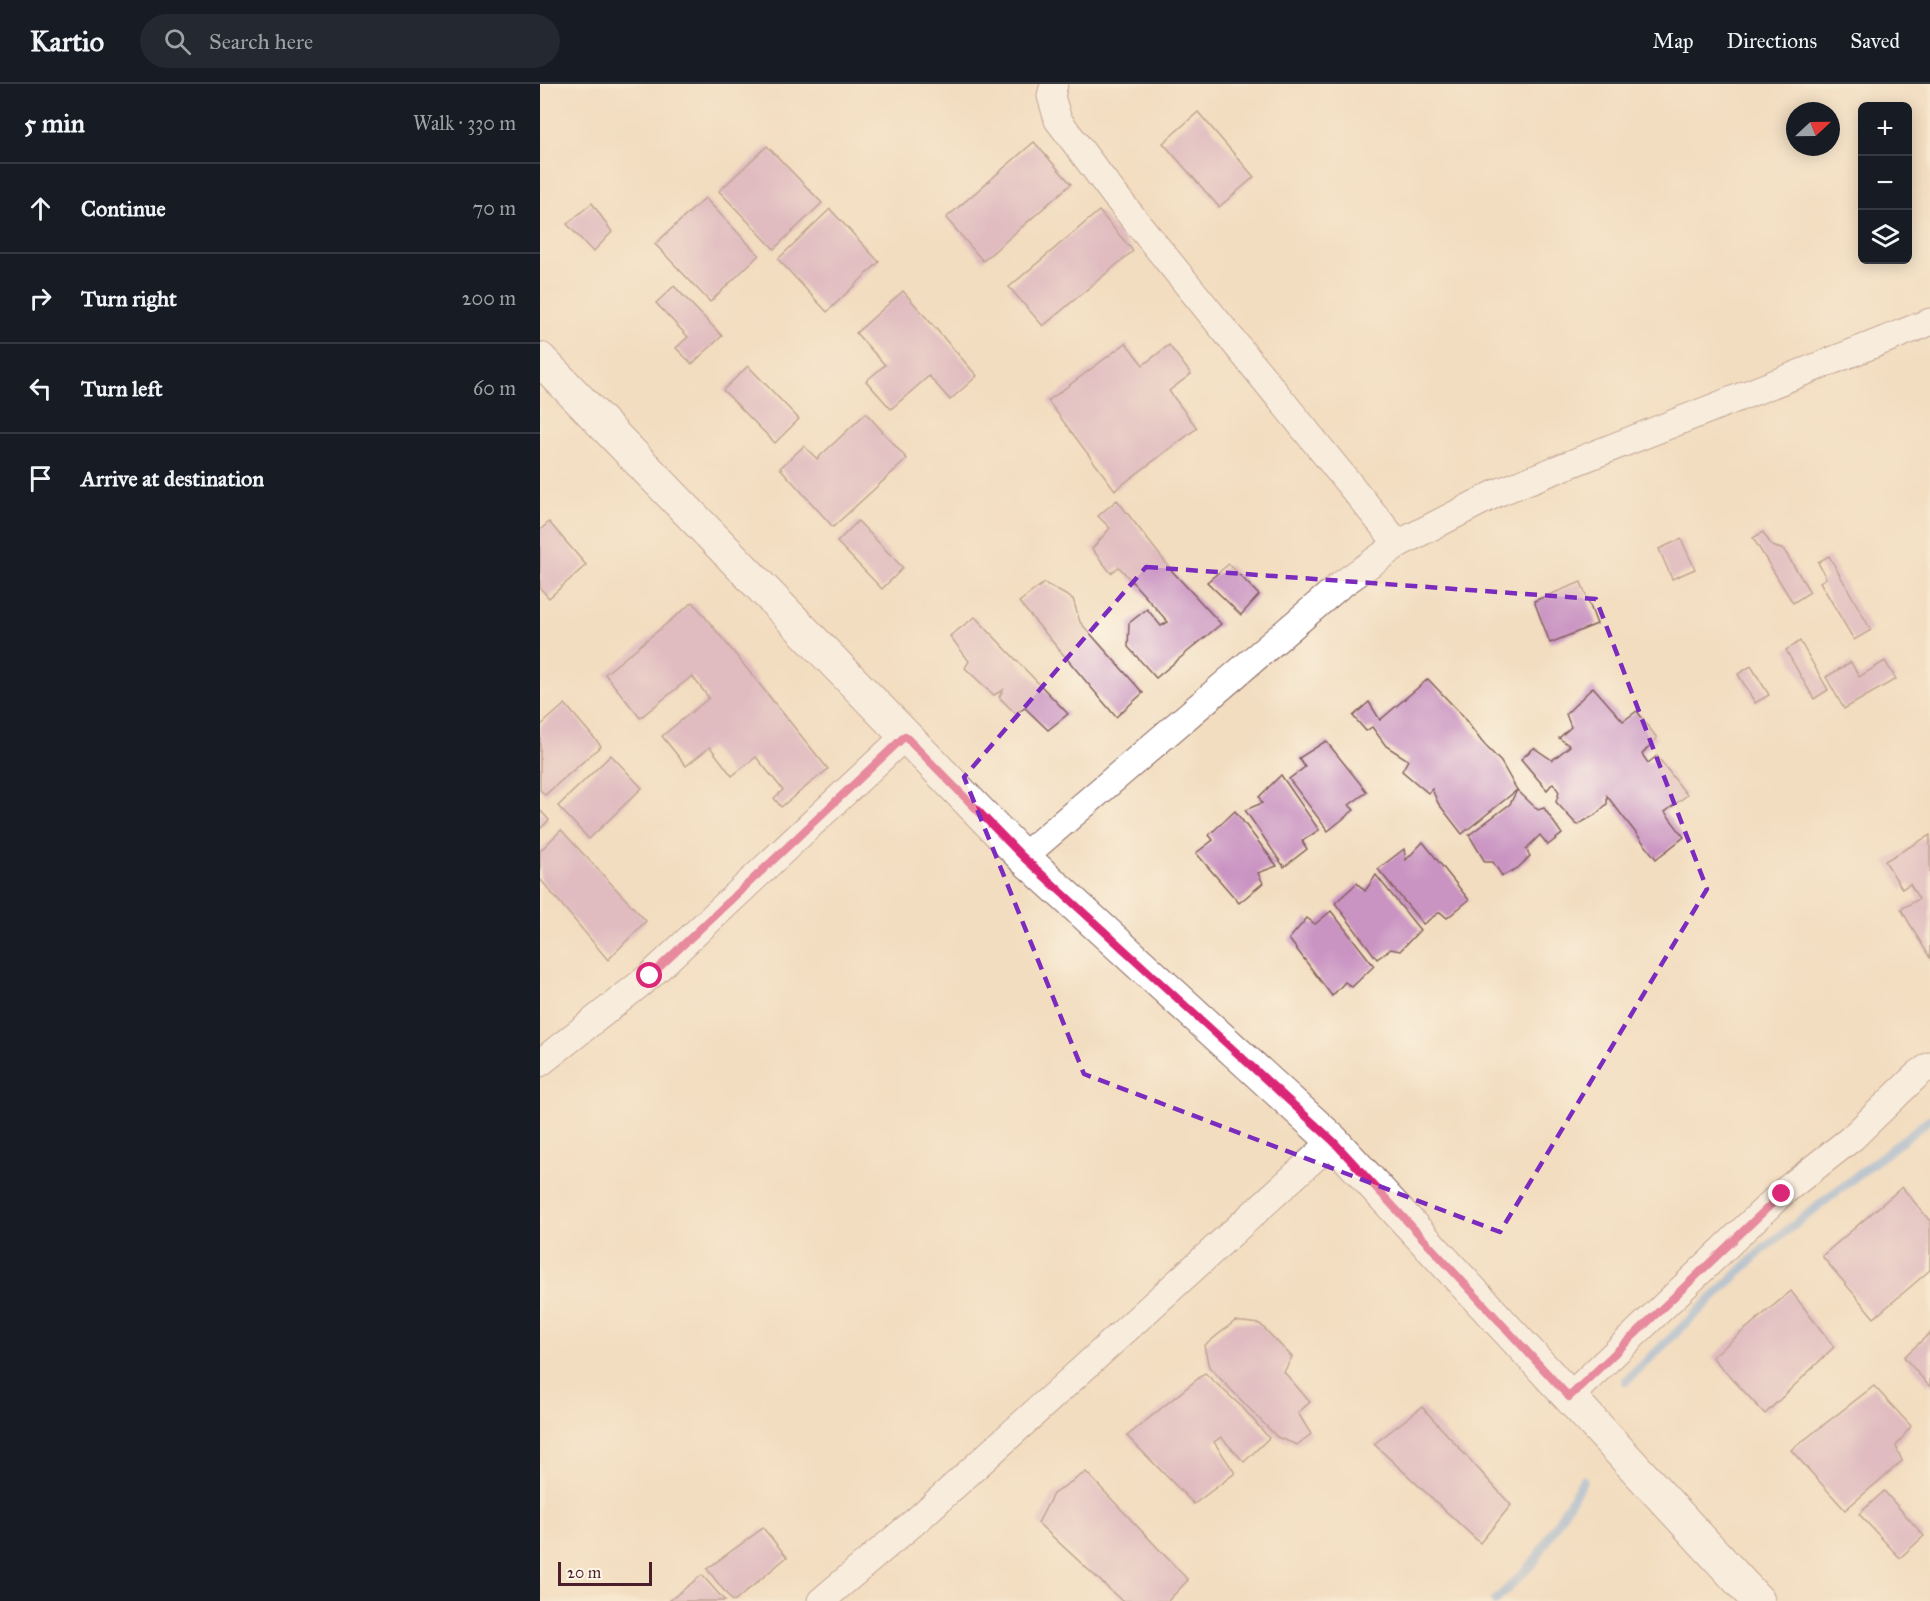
<!DOCTYPE html>
<meta charset="utf-8">
<style>
:root{--surface:#171b24;--page:#242831;--text:#f1f3f6;--muted:#9ea1a6;--line:#363941}
body{margin:0;font-family:"IM FELL Great Primer",serif;background:var(--page);color:var(--text)}
.controls{position:absolute;right:18px;top:18px;display:grid;overflow:hidden;border-radius:9px;box-shadow:0 3px 15px #0003}
.controls button{width:54px;height:54px;display:grid;place-items:center;padding:0;border:0;border-bottom:2px solid var(--line);background:var(--surface);color:var(--text);font:30px sans-serif}
.compass{position:absolute;left:1246px;top:18px;width:54px;height:54px;border-radius:50%;background:var(--surface);box-shadow:0 3px 15px #0003;rotate:68deg}
.scale{position:absolute;left:18px;bottom:15px;width:94px;box-sizing:border-box;padding-left:6px;border:3px solid #4a1f2b;border-top:0;font-size:16px;line-height:21px;white-space:nowrap;color:#4a1f2b;-webkit-text-stroke:4px #fcf5e5;paint-order:stroke}
.stop{position:absolute;width:18px;height:18px;margin:-14px;border:4px solid #db2777;border-radius:50%;background:#fff}
.stop.end{background:#db2777;border-color:#fff;box-shadow:0 2px 6px #0008}
.list{margin:0;padding:0;list-style:none}
h2{display:flex;justify-content:space-between;align-items:center;height:78px;margin:0;padding:0 24px;font-size:26px}
h2 small{font-size:20px;font-weight:400;color:var(--muted)}
.list li{display:grid;grid-template-columns:39px 1fr auto;gap:18px;align-items:center;box-sizing:border-box;height:90px;padding:0 24px;border-top:2px solid var(--line)}
.list b{display:block;font-size:22px;white-space:nowrap}
.list em{font-size:20px;font-style:normal;color:var(--muted)}
.icon{flex:none;width:33px;height:33px;fill:none;stroke:currentColor;stroke-width:2;stroke-linecap:round;stroke-linejoin:round}
.map{position:relative;flex:none;width:1390px;height:1517px;overflow:hidden}
header{display:flex;align-items:center;gap:36px;box-sizing:border-box;height:84px;padding:0 30px;background:var(--surface);border-bottom:2px solid var(--line)}
header strong{font-size:28px}
nav{display:flex;gap:33px;margin-inline-start:auto;font-size:21px}
.search{width:420px;height:54px;background:var(--page);display:flex;align-items:center;gap:15px;box-sizing:border-box;padding:0 21px;border-radius:33px;color:var(--muted);font-size:22px}
main{display:flex}
aside{flex:1;background:var(--surface)}
.map>svg:first-child{display:block}
.lines{fill:none;stroke-linecap:round;stroke-linejoin:round}
.stream{stroke:#75a7e0;stroke-width:9}
.building{fill:#c993c2}
.minor-casing{stroke:#85625f;stroke-width:29}
.secondary-casing{stroke:#85625f;stroke-width:35}
.minor{stroke:#fff;stroke-width:27}
.secondary{stroke:#fff;stroke-width:33}
.route{stroke:#db2777;stroke-width:8}
.marked{fill:none;stroke:#7b2cbf;stroke-width:4.5;stroke-dasharray:12 8;stroke-linejoin:round}
</style>
<header>
<strong>Kartio</strong>
<div class="search"><svg class="icon" aria-label="search" viewBox="0 0 24 24"><circle cx="10" cy="10" r="6"/><path d="M15 15l6 6"/></svg>Search here</div>
<nav><a>Map</a><a>Directions</a><a>Saved</a></nav>
</header>
<main>
<aside>
<h2>5 min<small>Walk · 330 m</small></h2>
<ul class="list">
<li><svg class="icon" aria-label="ahead" viewBox="0 0 24 24"><path d="M12 20V5M6 11l6-6 6 6"/></svg><div><b>Continue</b></div><em>70 m</em></li>
<li><svg class="icon" aria-label="right" viewBox="0 0 24 24"><path d="M7 20v-9h11M14 6l5 5-5 5"/></svg><div><b>Turn right</b></div><em>200 m</em></li>
<li><svg class="icon" aria-label="left" viewBox="0 0 24 24"><path d="M17 20v-9H6M10 6l-5 5 5 5"/></svg><div><b>Turn left</b></div><em>60 m</em></li>
<li><svg class="icon" aria-label="arrive" viewBox="0 0 24 24"><path d="M6 21V4h12l-3 4 3 4H6"/></svg><div><b>Arrive at destination</b></div></li>
</ul>
</aside>
<div class="map">
<svg width="1390" height="1517" viewBox="0 0 1390 1517">
<rect width="100%" height="100%" fill="#fcf5e5"/>
<filter id="ink" filterUnits="userSpaceOnUse"><feTurbulence type="fractalNoise" baseFrequency=".0167" numOctaves="2"/><feDisplacementMap in="SourceGraphic" scale="12" xChannelSelector="R" yChannelSelector="G"/><feConvolveMatrix kernelMatrix="1 2 1 2 8 2 1 2 1" color-interpolation-filters="sRGB"/></filter>
<filter id="wash" filterUnits="userSpaceOnUse"><feTurbulence type="fractalNoise" baseFrequency=".008" numOctaves="4" result="noise"/><feDisplacementMap in="SourceGraphic" scale="24" xChannelSelector="R" yChannelSelector="G"/><feGaussianBlur stdDeviation="1.35" result="paint"/><feColorMatrix in="noise" values="0 0 0 0 0 0 0 0 0 0 0 0 0 0 0 0 0 1.4 0 .05"/><feComposite in="paint" operator="in"/></filter>
<g filter="url(#wash)">
<rect width="100%" height="100%" fill="#f2ddc0"/>
<g class="lines">
<g class="stream">
<polyline points="1086,1297 1223,1165 1390,1035"/>
<polyline points="955,1517 994,1478 1043,1396"/>
</g>
</g>
<g id="blocks">
<g class="building">
<polygon points="658,28 714,93 679,123 623,59"/>
<polygon points="494,58 531,100 443,177 406,134"/>
<polygon points="227,62 282,119 234,165 179,107"/>
<polygon points="165,114 219,171 170,218 115,160"/>
<polygon points="52,119 72,148 53,168 27,140"/>
<polygon points="290,125 339,178 287,228 238,175"/>
<polygon points="559,127 593,167 503,242 469,203"/>
<polygon points="134,202 182,252 152,280 136,264 148,253 116,219"/>
<polygon points="363,207 437,292 410,316 389,292 351,325 326,297 345,281 316,249"/>
<polygon points="586,259 603,281 629,261 651,290 629,307 657,344 575,406 508,317"/>
<polygon points="208,282 259,335 235,359 183,306"/>
<polygon points="326,329 367,375 293,443 240,384 264,362 277,375"/>
<polygon points="577,416 633,488 681,540 616,594 588,563 589,539 607,525 621,542 628,538 579,483 571,489 552,465 570,444 558,432"/>
<polygon points="318,437 363,484 342,505 297,458"/>
<polygon points="9,438 46,481 9,514 0,504 0,446"/>
<polygon points="1223,448 1232,462 1244,466 1270,508 1253,519 1213,454"/>
<polygon points="1141,455 1155,485 1132,495 1119,465"/>
<polygon points="1289,472 1331,546 1314,556 1280,498 1286,494 1278,478"/>
<polygon points="689,480 719,511 701,531 667,498"/>
<polygon points="1041,498 1057,540 1010,559 994,517"/>
<polygon points="504,499 533,515 540,538 603,609 576,633 479,518"/>
<polygon points="153,518 288,685 241,723 234,714 243,706 216,673 192,692 170,663 146,682 122,652 169,614 152,592 100,634 65,590"/>
<polygon points="435,533 528,630 508,646 485,624 475,629 459,613 463,606 454,611 425,584 429,577 410,552"/>
<polygon points="1260,557 1288,606 1274,615 1246,566"/>
<polygon points="1345,577 1356,595 1304,625 1286,593 1311,578 1319,593"/>
<polygon points="1211,582 1229,611 1215,619 1198,590"/>
<polygon points="888,595 921,630 942,658 961,678 977,706 922,750 898,719 892,705 888,709 862,687 868,676 846,662 832,643 826,647 813,632 829,618 840,636"/>
<polygon points="1053,603 1083,637 1097,627 1117,654 1102,670 1108,679 1117,672 1147,711 1125,728 1144,753 1116,775 1067,712 1067,720 1055,731 1037,741 1016,718 1019,708 1013,699 1007,706 981,675 994,664 1012,676 1030,662 1019,654 1031,643 1026,630"/>
<polygon points="25,620 61,662 5,711 0,706 0,642"/>
<polygon points="786,657 827,708 809,721 814,726 788,747 749,695 765,683 759,674"/>
<polygon points="71,671 102,704 49,755 18,722"/>
<polygon points="741,691 779,746 762,757 767,765 744,783 705,726 722,719 719,713"/>
<polygon points="977,706 998,726 1004,724 1022,750 1008,761 1000,751 986,765 990,772 978,784 962,792 953,778 945,778 929,751 970,720"/>
<polygon points="0,726 9,736 0,745"/>
<polygon points="695,727 737,782 718,789 723,799 699,819 656,769 673,756 669,751"/>
<polygon points="21,746 106,837 68,876 0,795 0,767"/>
<polygon points="1390,751 1390,874 1361,825 1379,815 1370,800 1362,805 1345,777"/>
<polygon points="883,758 929,816 907,834 900,828 883,840 838,785 864,765 866,776"/>
<polygon points="836,791 880,846 860,867 851,865 837,875 795,819 817,799 825,807"/>
<polygon points="791,827 834,882 812,903 805,898 792,912 749,855 767,834 775,840"/>
<polygon points="1362,1103 1390,1137 1390,1186 1334,1234 1282,1172"/>
<polygon points="1251,1207 1294,1263 1225,1330 1172,1273"/>
<polygon points="695,1237 720,1240 752,1273 744,1288 770,1318 758,1329 771,1350 757,1361 737,1353 669,1283 664,1262"/>
<polygon points="1390,1249 1390,1303 1364,1273"/>
<polygon points="665,1289 703,1324 729,1354 704,1378 681,1353 674,1358 695,1389 654,1420 587,1352"/>
<polygon points="1334,1302 1371,1342 1356,1362 1362,1377 1305,1426 1251,1366"/>
<polygon points="882,1323 971,1421 940,1459 834,1360"/>
<polygon points="546,1388 648,1496 628,1517 582,1517 498,1439 513,1410"/>
<polygon points="1344,1407 1384,1452 1360,1474 1319,1430"/>
<polygon points="223,1444 247,1473 195,1517 192,1517 167,1485"/>
<polygon points="162,1491 185,1517 129,1517"/>
</g>
</g>
</g>
<g filter="url(#ink)">
<use href="#blocks" fill-opacity="0" stroke="#85625f" stroke-width="1.5"/>
<g class="lines">
<g class="minor-casing">
<g id="minor">
<polyline points="514,0 511,12 518,36 573,109 858,460"/>
<polyline points="483,773 798,503 858,460 957,409 1390,238"/>
<polyline points="0,979 110,892 365,652"/>
<polyline points="1029,1313 1242,1109 1312,1054 1378,990 1390,982"/>
<polyline points="281,1517 378,1435 793,1057"/>
</g>
</g>
<g class="secondary-casing">
<polyline id="secondary" points="0,275 483,773 793,1057 1218,1517"/>
</g>
<use href="#minor" class="minor"/>
<use href="#secondary" class="secondary"/>
</g>
</g>
<g class="lines" filter="url(#ink)">
<polyline class="route" points="110,892 365,652 483,773 793,1057 1029,1313 1242,1110"/>
</g>
<path d="M0 0H1390V1517H0ZM606 483 1056 515 1167 805 960 1148 544 990 424 693Z" fill="#f2ddc0" fill-opacity=".55" fill-rule="evenodd"/>
<path class="marked" d="M606 483 1056 515 1167 805 960 1148 544 990 424 693Z"/>
</svg>
<div class="controls">
<button>+</button>
<button>−</button>
<button><svg class="icon" aria-label="layers" viewBox="0 0 24 24"><path d="M12 4l9 5-9 5-9-5zM3 14l9 5 9-5"/></svg></button>
</div>
<svg class="compass" viewBox="-18 -18 36 36"><path d="M0-13l5 13h-10z" fill="#e53935"/><path d="M0 13l5-13h-10z" fill="#9ea1a6"/></svg>
<div class="scale">20 m</div>
<div class="stop" style="left:110px;top:892px"></div>
<div class="stop end" style="left:1242px;top:1110px"></div>
</div>
</main>
